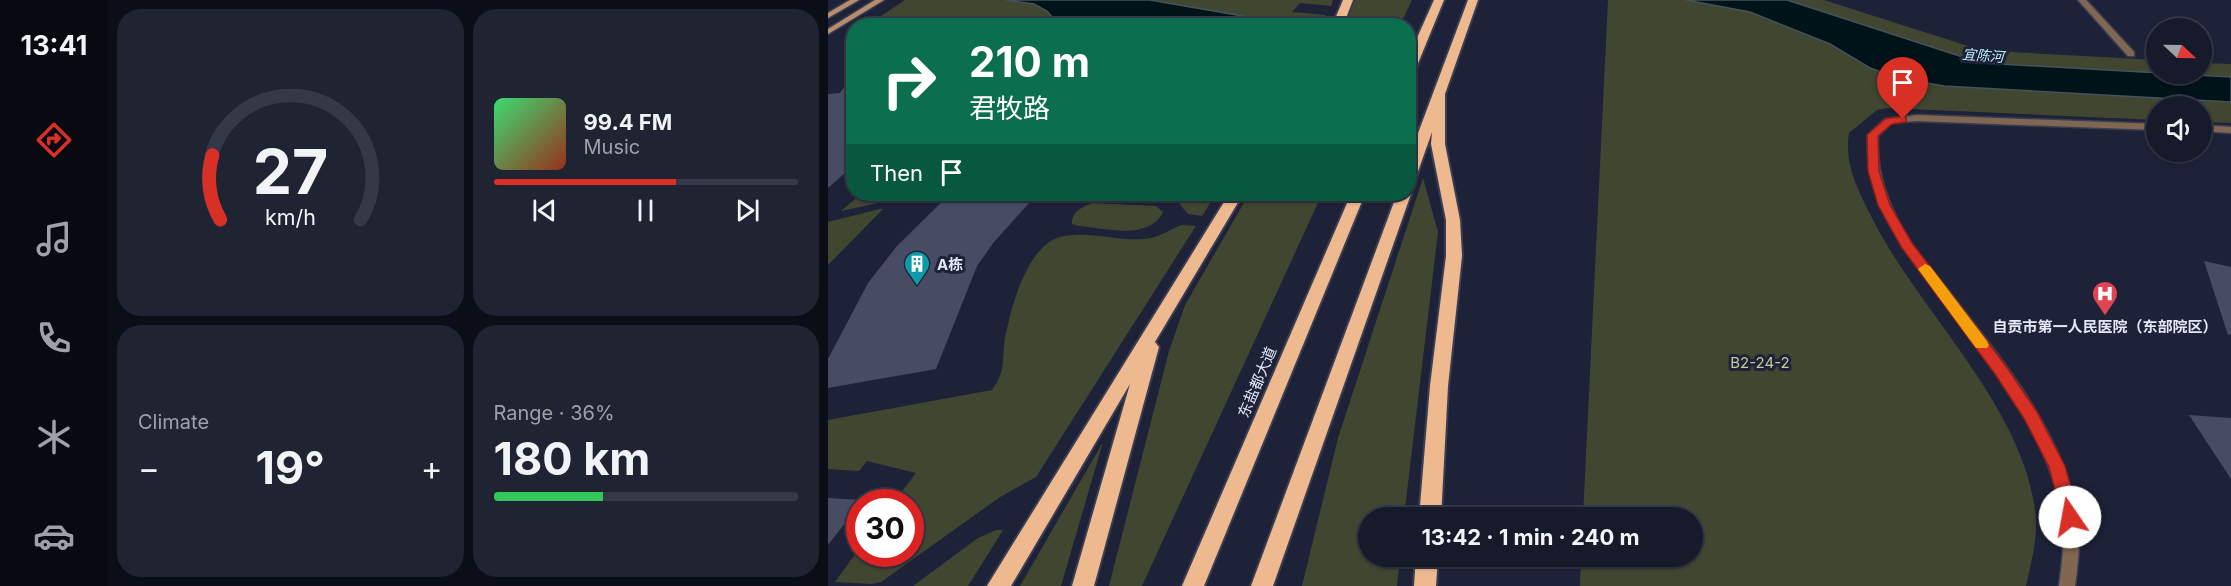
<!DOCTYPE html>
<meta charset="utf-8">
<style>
body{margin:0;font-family:Inter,"Noto Sans SC",sans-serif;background:#1f2332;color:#f1f3f6;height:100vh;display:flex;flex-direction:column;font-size:22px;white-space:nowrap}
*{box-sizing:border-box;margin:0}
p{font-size:20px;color:#9ea1a8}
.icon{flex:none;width:33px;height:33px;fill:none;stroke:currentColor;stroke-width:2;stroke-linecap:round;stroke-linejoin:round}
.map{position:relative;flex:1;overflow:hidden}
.details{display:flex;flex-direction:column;gap:9px;padding:9px;background:#0c0e17;width:720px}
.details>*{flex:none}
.banner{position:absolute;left:18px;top:18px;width:570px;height:183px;border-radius:24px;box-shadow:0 2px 4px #0004,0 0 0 2px #353847;background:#0b6e4f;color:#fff;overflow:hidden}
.needle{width:39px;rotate:112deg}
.buttons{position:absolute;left:1318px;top:18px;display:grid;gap:12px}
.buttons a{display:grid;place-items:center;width:66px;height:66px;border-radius:50%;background:#161a2a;box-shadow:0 2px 4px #0004,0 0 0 2px #353847;font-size:30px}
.speed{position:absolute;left:18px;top:489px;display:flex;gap:12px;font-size:30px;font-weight:700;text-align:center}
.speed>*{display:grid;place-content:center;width:78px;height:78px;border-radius:50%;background:#161a2a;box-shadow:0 2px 4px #0004,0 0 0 2px #353847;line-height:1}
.speed .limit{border:9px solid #d22;background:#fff;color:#111}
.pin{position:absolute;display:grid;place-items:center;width:51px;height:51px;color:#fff;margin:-62px -26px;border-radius:50% 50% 50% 0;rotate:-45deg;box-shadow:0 0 6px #0007}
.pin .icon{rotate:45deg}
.me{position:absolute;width:66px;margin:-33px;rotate:348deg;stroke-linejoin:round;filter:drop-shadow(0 0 4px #0008)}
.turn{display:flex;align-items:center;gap:21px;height:126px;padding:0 24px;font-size:27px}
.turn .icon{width:78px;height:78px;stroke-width:2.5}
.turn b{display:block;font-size:42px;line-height:51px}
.then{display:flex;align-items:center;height:57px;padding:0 24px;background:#0003;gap:12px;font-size:22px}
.big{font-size:45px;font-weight:700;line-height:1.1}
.details .tile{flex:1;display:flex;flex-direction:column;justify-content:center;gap:9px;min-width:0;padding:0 21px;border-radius:24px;background:#1f2332}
.details .dial{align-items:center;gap:0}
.dial svg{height:156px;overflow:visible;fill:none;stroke:#353847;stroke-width:7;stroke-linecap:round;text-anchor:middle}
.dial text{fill:#f1f3f6;stroke:none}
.song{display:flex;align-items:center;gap:18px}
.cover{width:72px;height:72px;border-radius:9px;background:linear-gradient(135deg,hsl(140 70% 55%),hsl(10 70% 35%))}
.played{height:6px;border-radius:3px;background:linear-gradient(90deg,#d93025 60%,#353847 60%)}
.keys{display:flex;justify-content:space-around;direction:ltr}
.heat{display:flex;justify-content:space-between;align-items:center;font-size:33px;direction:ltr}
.charge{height:9px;border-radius:4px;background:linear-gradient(90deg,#34c759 36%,#353847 0)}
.details .tiles{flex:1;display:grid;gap:9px;grid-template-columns:repeat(2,1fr)}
.trip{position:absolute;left:530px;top:507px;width:345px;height:60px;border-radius:30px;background:#161a2a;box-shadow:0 2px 4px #0004,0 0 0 2px #353847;font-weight:700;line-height:60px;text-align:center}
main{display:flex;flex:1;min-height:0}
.dock{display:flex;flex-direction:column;width:108px;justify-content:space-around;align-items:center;background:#090a11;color:#9ea1a8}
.dock .icon{width:42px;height:42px}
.dock .selected{color:#d93025}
.dock b{font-size:27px;color:#f1f3f6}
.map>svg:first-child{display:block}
.green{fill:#414631}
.water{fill:#001319;stroke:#44535b;stroke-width:1.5}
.building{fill:#474c64}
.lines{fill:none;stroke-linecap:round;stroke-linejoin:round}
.minor-casing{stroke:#3a3e53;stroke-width:3}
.secondary-casing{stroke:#3a3e53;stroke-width:3}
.trunk-casing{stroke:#3a3e53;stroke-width:4}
.minor{fill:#816752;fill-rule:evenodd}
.secondary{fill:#b78d6c;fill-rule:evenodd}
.trunk{fill:#efb98f;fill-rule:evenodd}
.route{fill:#d93025;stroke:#8d1f18;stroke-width:1.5}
.slow{fill:#f59e0b}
.labels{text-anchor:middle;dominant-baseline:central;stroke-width:6;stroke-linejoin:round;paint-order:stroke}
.far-water-label{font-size:14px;font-style:italic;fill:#b9eefc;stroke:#1e2238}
.poi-label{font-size:15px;font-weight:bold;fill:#e3e7f6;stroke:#1e2238;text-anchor:start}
.park-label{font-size:15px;fill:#c1cc97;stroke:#1e2238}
.street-label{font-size:15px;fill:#e3e7f6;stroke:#1e2238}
</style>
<main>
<nav class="dock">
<b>13:41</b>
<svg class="icon selected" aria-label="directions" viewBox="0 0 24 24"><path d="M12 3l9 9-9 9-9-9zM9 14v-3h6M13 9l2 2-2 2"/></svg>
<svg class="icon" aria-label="music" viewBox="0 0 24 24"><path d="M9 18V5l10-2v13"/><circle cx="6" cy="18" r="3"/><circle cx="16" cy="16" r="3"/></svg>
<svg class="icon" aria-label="phone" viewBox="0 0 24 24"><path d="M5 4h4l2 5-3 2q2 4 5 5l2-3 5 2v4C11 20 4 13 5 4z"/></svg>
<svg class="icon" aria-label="climate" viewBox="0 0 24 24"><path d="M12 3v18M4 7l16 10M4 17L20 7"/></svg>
<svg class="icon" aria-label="car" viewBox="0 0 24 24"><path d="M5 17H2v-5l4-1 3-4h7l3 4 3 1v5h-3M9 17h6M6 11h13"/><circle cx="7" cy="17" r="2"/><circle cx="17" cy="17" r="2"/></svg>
</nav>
<section class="details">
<div class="tiles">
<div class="tile dial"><svg viewBox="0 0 100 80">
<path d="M14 69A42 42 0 1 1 86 69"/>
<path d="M14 69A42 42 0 0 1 10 36" stroke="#d93025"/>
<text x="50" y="56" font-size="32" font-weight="700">27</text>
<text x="50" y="72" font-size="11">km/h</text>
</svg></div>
<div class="tile">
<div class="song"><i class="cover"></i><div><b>99.4 FM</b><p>Music</p></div></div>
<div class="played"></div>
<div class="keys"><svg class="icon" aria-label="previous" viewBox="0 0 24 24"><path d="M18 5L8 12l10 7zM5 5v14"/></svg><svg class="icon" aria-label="pause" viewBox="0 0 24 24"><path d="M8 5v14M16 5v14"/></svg><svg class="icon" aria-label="next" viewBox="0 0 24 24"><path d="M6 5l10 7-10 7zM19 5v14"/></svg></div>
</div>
<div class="tile"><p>Climate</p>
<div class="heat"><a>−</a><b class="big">19°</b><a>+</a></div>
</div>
<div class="tile"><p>Range · 36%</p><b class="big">180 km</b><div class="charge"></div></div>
</div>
</section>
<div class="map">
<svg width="1403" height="586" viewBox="0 0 1403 586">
<rect width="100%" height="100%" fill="#1e2238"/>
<!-- green -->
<g class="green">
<polygon points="77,0 505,0 503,6 472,3 464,12 498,15 492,25 38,26"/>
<polygon points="527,0 584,0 572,25 516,25"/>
<path d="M780,0H996L1140,46L1164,51L1329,60V74H1374V63L1403,64V123L1374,122V106H1329V120L1060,108L1049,110L1021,133C1016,163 1029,188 1042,214C1090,312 1199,408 1208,519C1209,541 1203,564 1198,586H752L753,557L864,556V518L755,517Z"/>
<polygon points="595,178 610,232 576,517 540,518 540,556 572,557 569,586 474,586 510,438"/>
<polygon points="33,194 72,194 64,200 13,211"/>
<polygon points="273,194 388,194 374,216 360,214 349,201 342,198"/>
<polygon points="421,194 494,194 314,586 281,586 341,351 357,305"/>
<path d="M265,203L328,206L335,212C321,241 278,228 251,226L244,224C243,212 255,206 265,203Z"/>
<polygon points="52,209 55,209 0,265 0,222"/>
<path d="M354,225L368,226L208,477L172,497L53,582L44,584L7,582L31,549L32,554H82V502H66L88,473L39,461L31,471L0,469V420L164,390C179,369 173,362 177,338C183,307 199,246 232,237C258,230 289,241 315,239C329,239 342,229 354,225Z"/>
<polygon points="275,442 233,586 192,586"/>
<polygon points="168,530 175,530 140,586 85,586 150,538"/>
</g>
<!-- water -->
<g class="water">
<polygon points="178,0 322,0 420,17 428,25 231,25 219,11 206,4"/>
<polygon points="858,0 959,0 1153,63 1403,77 1403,102 1116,86 1071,78 1042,68 1002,44 922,12"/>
</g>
<!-- building -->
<g class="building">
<polygon points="26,73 26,165 0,188 0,94 12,93"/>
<polygon points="122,194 209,194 166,242 149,266 108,369 0,388 0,359 40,283 69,246"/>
<polygon points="1376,261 1403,267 1403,334 1400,335"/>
<polygon points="1361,415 1403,418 1403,479"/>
<polygon points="0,498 35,500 0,545"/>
</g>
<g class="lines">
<defs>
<g id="minor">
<polygon points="1250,0 1258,0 1306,52 1306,56 1300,56"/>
<path d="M1089,115L1329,124V130L1089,121L1063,123L1050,136C1048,172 1059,201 1076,232C1088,253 1105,271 1120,290C1170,355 1238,434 1249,518C1253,541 1250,563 1247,586H1231C1234,563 1237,541 1234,518C1224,436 1152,351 1104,286C1068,238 1036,198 1040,135L1057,119Z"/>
<polygon points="1374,125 1403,127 1403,133 1374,131"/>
</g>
<g id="secondary">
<polygon points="22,0 31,0 0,18 0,13"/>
<polygon points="47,0 56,0 0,34 0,29"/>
</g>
<g id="trunk">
<polygon points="515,0 525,0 515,26 504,26"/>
<polygon points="606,0 616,0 586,73 580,76 580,58"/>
<polygon points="640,0 650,0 617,94 617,144 632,220 634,256 620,386 613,518 591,518 602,386 618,256 618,220 603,144 604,132 587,180 580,184 580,160"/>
<polygon points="580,191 583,194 445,586 423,586 569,194 580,194"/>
<polygon points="401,194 415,194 327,342 331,347 266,586 244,586 302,384 183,586 159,586"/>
<polygon points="523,194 537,194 376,586 354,586"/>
<polygon points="588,556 610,556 608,586 586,586"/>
</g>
</defs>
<!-- minor casing -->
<use href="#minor" class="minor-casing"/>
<!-- secondary casing -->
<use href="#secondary" class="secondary-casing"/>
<!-- trunk casing -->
<use href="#trunk" class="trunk-casing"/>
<!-- minor -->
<use href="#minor" class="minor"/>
<!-- secondary -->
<use href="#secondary" class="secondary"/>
<!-- trunk -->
<use href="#trunk" class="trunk"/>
</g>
<!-- route -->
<polygon class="route" points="1075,116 1078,117 1078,122 1064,124 1050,136 1051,171 1062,205 1084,243 1178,366 1209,412 1237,466 1251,517 1249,522 1242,525 1236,522 1221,467 1197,420 1167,374 1074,248 1050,205 1040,171 1039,135 1057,119"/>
<!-- slow -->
<polygon class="slow" points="1097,264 1102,266 1159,341 1161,345 1159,348 1148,348 1090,269"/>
<!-- icons -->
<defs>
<symbol id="building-pin" viewBox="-11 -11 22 30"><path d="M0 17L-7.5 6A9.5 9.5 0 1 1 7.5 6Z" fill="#0f9aa8" stroke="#1e2238"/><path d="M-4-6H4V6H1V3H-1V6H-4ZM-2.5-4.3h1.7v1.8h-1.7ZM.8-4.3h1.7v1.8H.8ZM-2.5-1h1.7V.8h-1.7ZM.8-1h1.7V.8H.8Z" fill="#fff"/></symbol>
<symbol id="hospital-pin" viewBox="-11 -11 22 30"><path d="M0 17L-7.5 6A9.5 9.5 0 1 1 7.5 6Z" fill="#e0444e" stroke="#1e2238"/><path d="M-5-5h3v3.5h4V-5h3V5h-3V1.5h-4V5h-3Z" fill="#fff"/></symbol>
</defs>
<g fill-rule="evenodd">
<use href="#building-pin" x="74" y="249" width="30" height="40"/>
<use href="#hospital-pin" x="1262" y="279" width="30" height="40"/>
</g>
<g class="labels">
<!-- far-water labels -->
<g class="far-water-label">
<text transform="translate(1155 55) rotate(4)">宜陈河</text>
</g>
<!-- poi labels -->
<g class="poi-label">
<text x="109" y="264">A栋</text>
<text x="1277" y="326" text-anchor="middle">自贡市第一人民医院（东部院区）</text>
</g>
<!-- park labels -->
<g class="park-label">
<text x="932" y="362">B2-24-2</text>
</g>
<!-- street labels -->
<g class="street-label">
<text transform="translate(429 382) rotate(-67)">东盐都大道</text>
</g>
</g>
</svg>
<div class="buttons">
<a><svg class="needle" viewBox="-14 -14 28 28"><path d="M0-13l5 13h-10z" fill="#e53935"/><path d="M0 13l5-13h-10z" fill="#9ea1a8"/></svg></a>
<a><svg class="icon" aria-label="sound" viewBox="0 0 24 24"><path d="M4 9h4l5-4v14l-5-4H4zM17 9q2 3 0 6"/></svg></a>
</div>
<div class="speed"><div class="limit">30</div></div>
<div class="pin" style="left:1075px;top:119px;background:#d93025"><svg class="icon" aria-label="arrive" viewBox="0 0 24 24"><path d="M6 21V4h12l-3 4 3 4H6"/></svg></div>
<svg class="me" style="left:1242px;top:517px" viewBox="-20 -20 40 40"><circle r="19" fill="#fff"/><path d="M0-13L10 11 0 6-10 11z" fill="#d93025"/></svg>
<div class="trip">13:42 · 1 min · 240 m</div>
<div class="banner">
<div class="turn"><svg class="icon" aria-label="right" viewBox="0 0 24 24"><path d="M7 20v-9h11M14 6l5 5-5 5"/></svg><div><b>210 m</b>君牧路</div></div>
<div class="then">Then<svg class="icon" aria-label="arrive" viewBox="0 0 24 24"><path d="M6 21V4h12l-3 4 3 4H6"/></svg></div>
</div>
</div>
</main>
